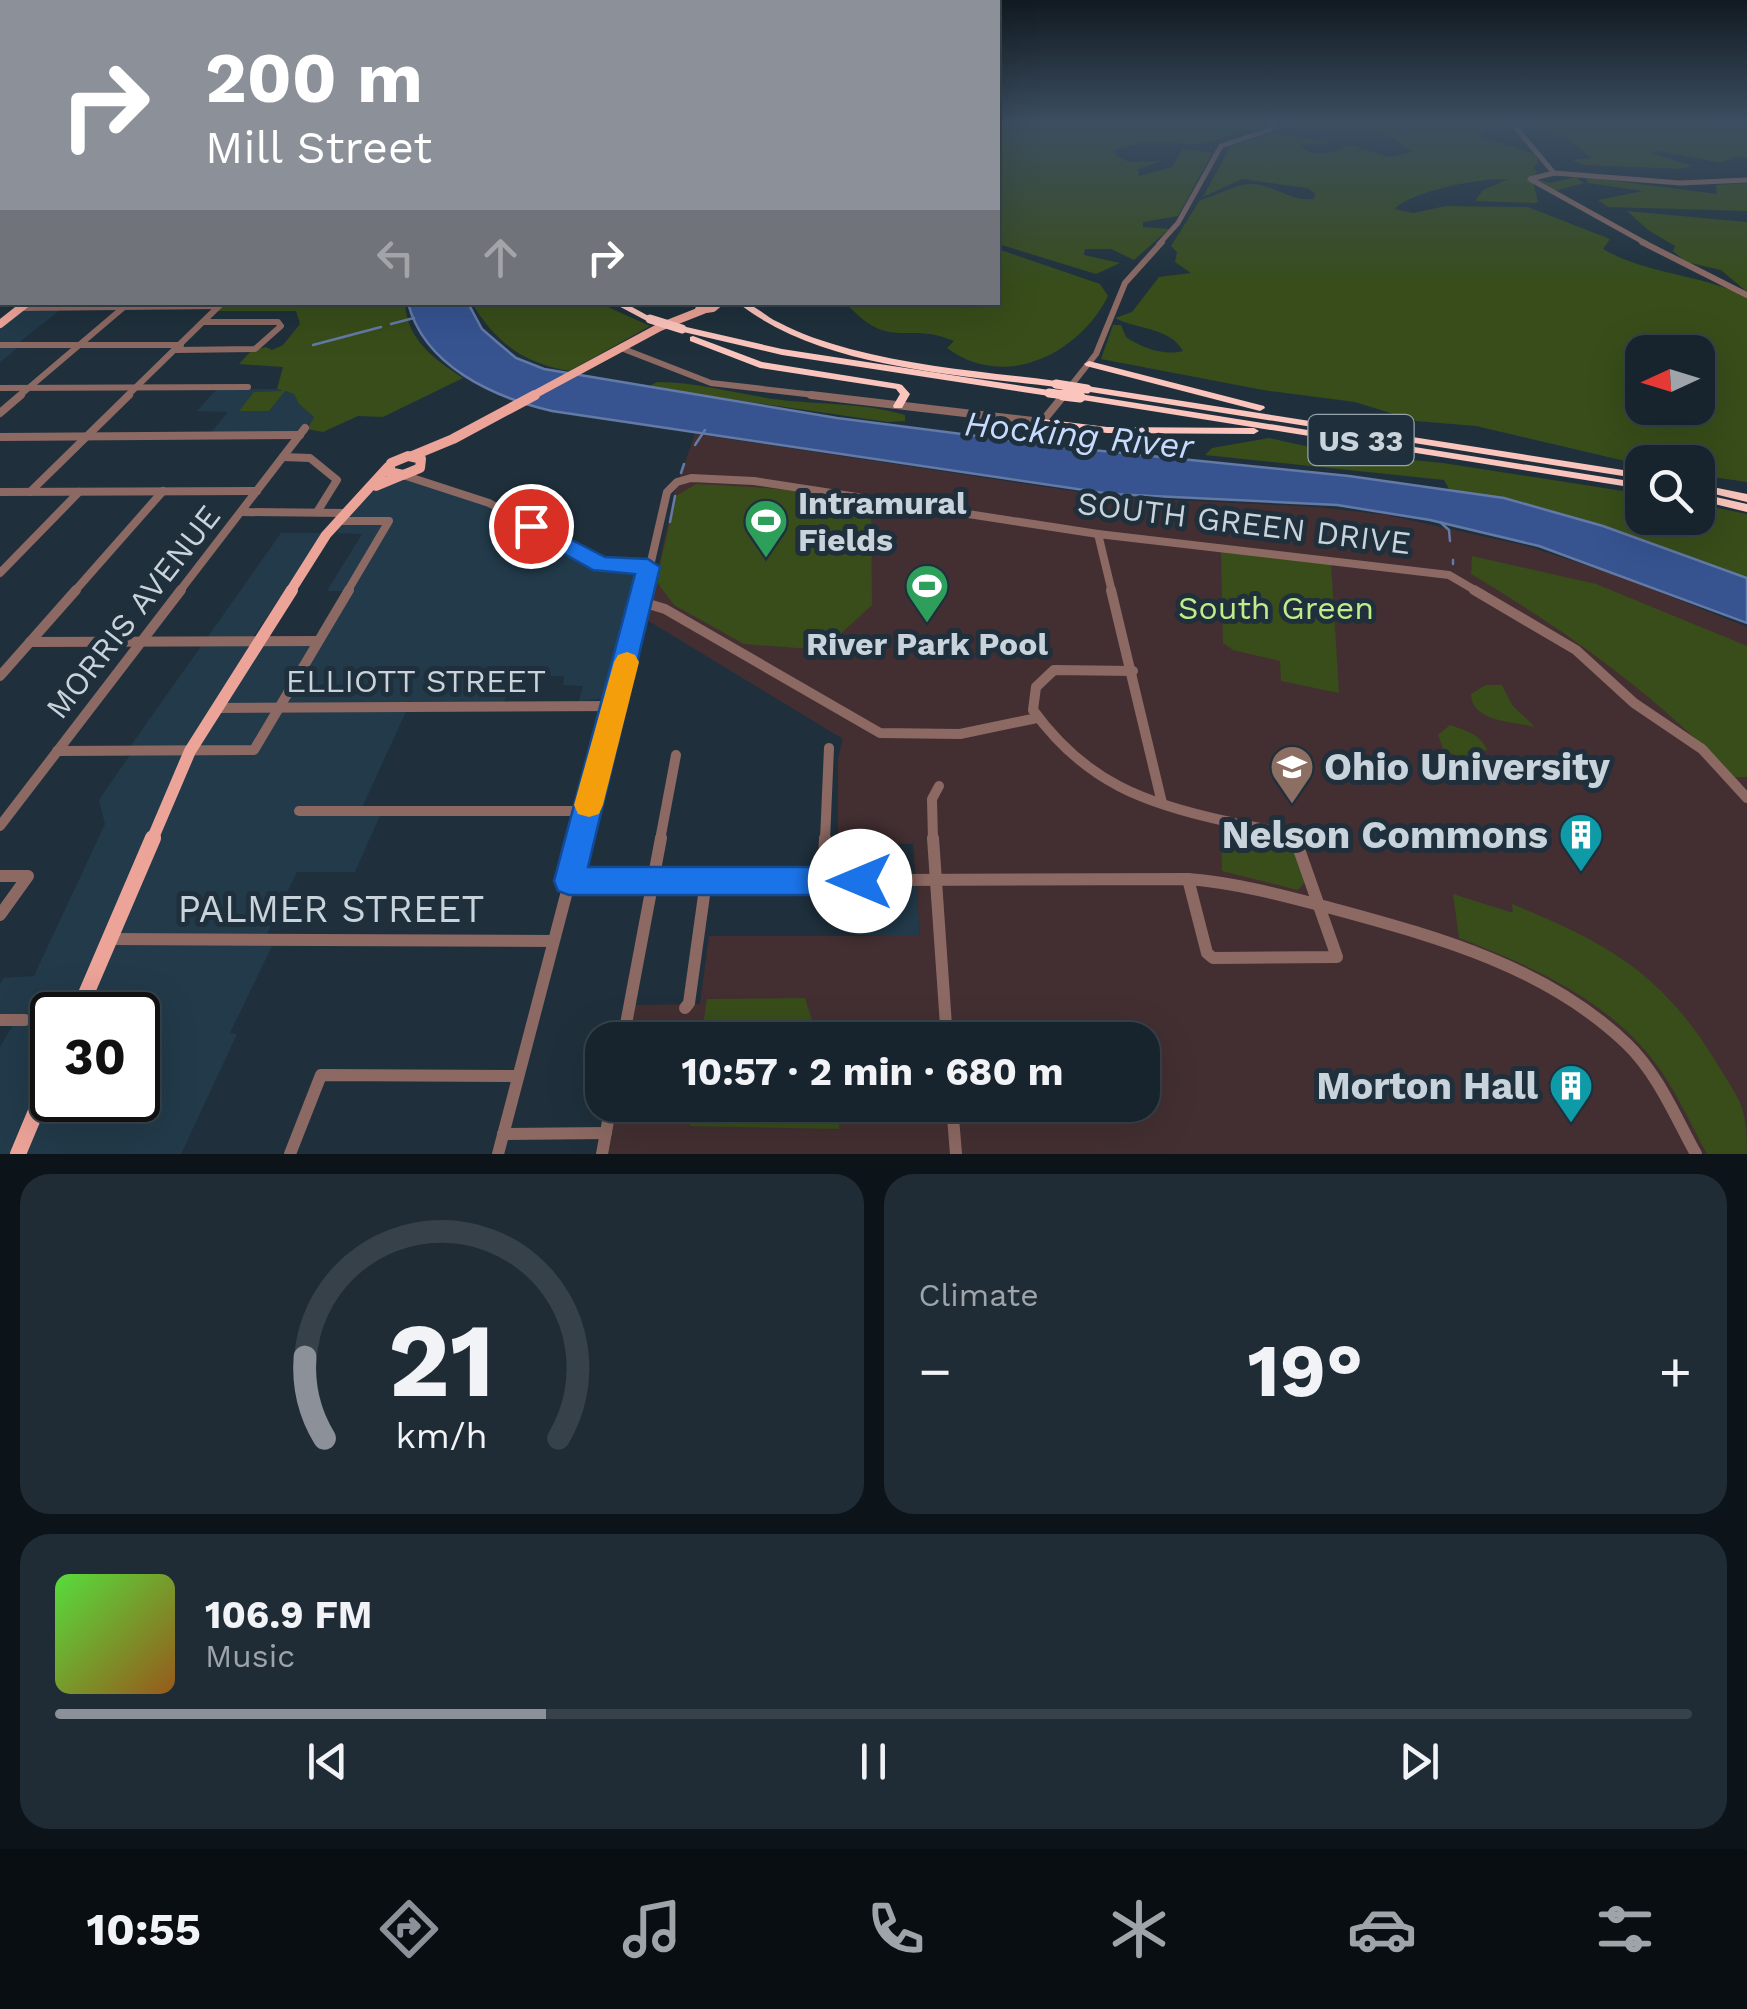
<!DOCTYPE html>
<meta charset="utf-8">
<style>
body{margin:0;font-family:"Work Sans",sans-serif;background:#202c35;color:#f1f3f6;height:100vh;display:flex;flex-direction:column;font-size:38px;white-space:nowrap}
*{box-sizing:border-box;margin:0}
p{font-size:32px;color:#9ea4aa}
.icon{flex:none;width:55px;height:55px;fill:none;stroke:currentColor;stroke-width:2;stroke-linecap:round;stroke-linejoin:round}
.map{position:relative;height:1154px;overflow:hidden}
.sheet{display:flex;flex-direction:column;gap:20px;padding:20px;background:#0d1419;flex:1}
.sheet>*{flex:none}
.top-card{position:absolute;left:0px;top:0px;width:1000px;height:305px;box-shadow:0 10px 40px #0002,0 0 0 2px #364149;background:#8c9099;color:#fff;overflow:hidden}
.needle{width:65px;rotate:266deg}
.buttons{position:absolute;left:1625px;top:335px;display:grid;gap:20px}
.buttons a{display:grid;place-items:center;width:90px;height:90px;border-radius:20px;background:#17242d;box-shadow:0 10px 40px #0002,0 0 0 2px #364149;font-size:50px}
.speed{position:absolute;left:30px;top:992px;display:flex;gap:20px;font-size:50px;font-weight:700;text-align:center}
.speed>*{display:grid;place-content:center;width:130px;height:130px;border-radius:50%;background:#17242d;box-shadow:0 10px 40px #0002,0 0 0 2px #364149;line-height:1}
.speed .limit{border:5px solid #111;border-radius:15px;background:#fff;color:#111}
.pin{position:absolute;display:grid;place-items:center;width:85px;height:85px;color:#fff;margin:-42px;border:5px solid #fff;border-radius:50%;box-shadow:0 2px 10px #0007}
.me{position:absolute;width:110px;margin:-55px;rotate:270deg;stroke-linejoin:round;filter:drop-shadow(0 0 8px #0008)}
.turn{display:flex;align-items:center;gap:35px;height:210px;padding:0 40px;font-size:45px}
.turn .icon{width:130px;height:130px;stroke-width:2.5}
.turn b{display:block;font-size:70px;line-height:85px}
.lanes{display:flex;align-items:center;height:95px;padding:0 40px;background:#0003;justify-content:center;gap:50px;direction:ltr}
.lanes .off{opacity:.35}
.big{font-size:75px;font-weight:700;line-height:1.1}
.sheet .card{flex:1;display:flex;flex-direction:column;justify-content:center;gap:15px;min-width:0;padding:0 35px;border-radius:30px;background:#202c35}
.sheet .dial{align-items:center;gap:0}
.dial svg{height:260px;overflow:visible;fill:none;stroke:#364149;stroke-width:7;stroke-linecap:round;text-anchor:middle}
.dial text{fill:#f1f3f6;stroke:none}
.song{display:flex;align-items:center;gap:30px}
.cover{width:120px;height:120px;border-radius:15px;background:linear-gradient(135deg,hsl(110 70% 55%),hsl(30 70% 35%))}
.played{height:10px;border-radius:5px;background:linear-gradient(90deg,#8c9099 30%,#364149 30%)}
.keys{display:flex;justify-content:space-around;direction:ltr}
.heat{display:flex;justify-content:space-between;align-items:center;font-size:55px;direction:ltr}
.sheet .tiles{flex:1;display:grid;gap:20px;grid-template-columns:1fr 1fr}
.card:last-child{grid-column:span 2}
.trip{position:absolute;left:585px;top:1022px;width:575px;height:100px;border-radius:30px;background:#17242d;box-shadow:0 10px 40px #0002,0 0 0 2px #364149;font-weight:700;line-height:100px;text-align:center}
.dock{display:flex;height:160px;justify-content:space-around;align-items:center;background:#090e12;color:#9ea4aa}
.dock .icon{width:70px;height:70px}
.dock .current{color:#8c9099}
.dock b{font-size:45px;color:#f1f3f6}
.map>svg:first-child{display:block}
.built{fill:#223a4a;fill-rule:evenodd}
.education{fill:#432f32}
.green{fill:#384d1a;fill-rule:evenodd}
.water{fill:#375491;stroke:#637aa7;stroke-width:2.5}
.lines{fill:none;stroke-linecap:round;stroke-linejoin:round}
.stream{stroke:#637aa7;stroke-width:2.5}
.minor-far4{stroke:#8d6963;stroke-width:5}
.minor-far3{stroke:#8d6963;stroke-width:6}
.minor-far2{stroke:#8d6963;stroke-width:8}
.minor-far1{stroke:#8d6963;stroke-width:10}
.minor{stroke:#8d6963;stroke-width:12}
.major-far3{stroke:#eca398;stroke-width:8}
.major-far2{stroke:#eca398;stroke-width:10}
.major-far1{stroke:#eca398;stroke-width:12}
.major{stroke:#eca398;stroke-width:16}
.highway{fill:#fbc5bd;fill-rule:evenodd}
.highway-bridge-far1{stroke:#fbc5bd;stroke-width:9}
.highway-bridge{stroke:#fbc5bd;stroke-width:11}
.route{fill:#1a73e8;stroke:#114b97;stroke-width:2.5}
.slow{fill:#f59e0b}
.labels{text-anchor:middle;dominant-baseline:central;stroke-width:10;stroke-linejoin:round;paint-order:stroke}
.shield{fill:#1f303c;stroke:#96a2ab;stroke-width:2.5}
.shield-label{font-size:30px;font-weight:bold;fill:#c9d3db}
.poi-label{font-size:32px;font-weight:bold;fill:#c9d3db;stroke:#1f303c;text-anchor:start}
.street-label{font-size:32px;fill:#c9d3db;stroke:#1f303c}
.park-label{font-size:32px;fill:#c0ec89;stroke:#1f303c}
.water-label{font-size:35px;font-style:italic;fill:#c8dbff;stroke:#1f303c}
.near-poi-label{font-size:38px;font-weight:bold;fill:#c9d3db;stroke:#1f303c;text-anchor:end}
.near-street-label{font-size:38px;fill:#c9d3db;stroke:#1f303c}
</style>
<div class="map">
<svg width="1747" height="1154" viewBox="0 0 1747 1154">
<rect width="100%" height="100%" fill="#1f303c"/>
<!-- built -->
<g class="built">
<polygon points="0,249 2,302 144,303 139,308 63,308 18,343 23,344 0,362 0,322 17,307 0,306"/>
<polygon points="217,389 277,389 294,394 299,404 314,417 303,434 209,435 228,412 197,411"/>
<path d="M400,476L477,498L589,559L649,567L618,697L579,701L583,686L563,685L564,676H551L550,672H515L503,705H409L361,810L382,811L355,872H297L265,938H276L230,1033L237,1034L181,1154H0V1047L16,1020H0V984L4,978L34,976L105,824L99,800L132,752L127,751L281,533H324L247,646L312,645L348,591H327L362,534L338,533V527L376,486ZM52,1015H138V1100H52Z"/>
<polygon points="855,881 916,882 920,937 855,935"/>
</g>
<!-- education -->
<polygon class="education" points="695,434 1112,497 1317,507 1386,515 1527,546 1619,576 1747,627 1747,1154 607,1154 616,1105 1142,1105 1142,1040 628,1040 635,1005 700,1004 709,936 920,936 913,844 838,842 838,759 843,739 647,620 675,491"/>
<!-- green -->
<g class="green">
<polygon points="998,122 1272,122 1203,144 1140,143 1114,150 1116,156 1129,162 1162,161 1138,169 1139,176 1172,167 1183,148 1212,153 1178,216 1143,222 1143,227 1169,229 1134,260 1111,249 1085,249 1084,255 1120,263 1096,274 998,244"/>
<path d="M1284,122H1509L1508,126L1485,131L1480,137L1536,154L1538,162L1534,168L1537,172L1532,179L1556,173L1559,175L1537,179L1550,183L1575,177L1584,183L1554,191L1533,181L1538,202L1535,203L1475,201L1483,190L1509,179C1479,178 1415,190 1394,209L1413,213L1446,206L1528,207L1610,239L1603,249C1648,275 1702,274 1747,297V482L1698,475V462L1642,465L1476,426L1416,421L1355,402L1263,390L1101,359L1113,325H1121L1126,337C1142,348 1164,356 1183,351C1171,328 1136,329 1115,318L1132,312L1159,277L1191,273L1175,262L1177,252L1171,246L1200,200C1217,196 1236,183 1253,184C1275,186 1292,202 1314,199L1315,193L1307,188L1242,179L1203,197L1230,147L1276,132L1331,143L1299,145C1312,159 1334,153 1349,145L1389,157L1412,152C1374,116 1327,135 1284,122ZM1642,352H1698V408H1642Z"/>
<path d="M1516,122C1549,122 1730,118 1747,131V158L1733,157L1721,163L1659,151L1652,153L1692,166L1681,169L1584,165L1572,160L1591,158L1569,140Z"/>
<polygon points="1586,177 1717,194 1716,185 1747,183 1747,211 1608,207 1598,200 1643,191 1588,183"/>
<polygon points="1627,211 1747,222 1747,292 1721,270 1686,262 1673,251 1675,246 1648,230"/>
<path d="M998,249L1100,284L1108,296C1079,354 1005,391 947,348L954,341C906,320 890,353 846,303L998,302Z"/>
<path d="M227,302L405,303C407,340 434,359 463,378L383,417L358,416L323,432L307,429L314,417L299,404L294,394L285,391L269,411H239L254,392L283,391L277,389L283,367L239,364L251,351L266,347L272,350L283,345L300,324L296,311H217L218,305Z"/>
<path d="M472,303H599L650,326L570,371C524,364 495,342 472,303Z"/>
<path d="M657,382C696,382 734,393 773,399C817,405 862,402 905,415V421L888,422L648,387Z"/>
<path d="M1269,438L1333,452L1443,463L1642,494V518H1698V504L1747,514V578C1649,542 1553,506 1449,489L1444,480L1205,455L1212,448Z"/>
<path d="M696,484C748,487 826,488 871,512L872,605L823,650L744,644L674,605L656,581L676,496Z"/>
<polygon points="1221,551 1331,564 1339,693 1281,681 1280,661 1233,650 1223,643"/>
<path d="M1472,556L1596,584L1747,646V777H1734C1657,696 1567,631 1471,574Z"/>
<path d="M1486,685H1502L1512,705L1535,727C1514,721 1472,723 1471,694Z"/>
<path d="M1450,725C1468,732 1477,732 1487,749L1482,753L1485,757C1471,764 1455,757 1443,748L1438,735Z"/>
<polygon points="1221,824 1292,843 1305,882 1298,890 1222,871"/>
<path d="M1453,894L1513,913L1512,904C1606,942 1662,973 1716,1062C1741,1103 1747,1105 1747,1154H1707C1690,1123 1675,1088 1653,1060C1605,998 1531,966 1459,938Z"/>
<polygon points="805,998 818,1040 701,1040 707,999"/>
<polygon points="693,1105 838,1105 839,1129 690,1126"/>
</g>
<!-- water -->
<path class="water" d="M408,303H468L482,329L497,342L516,358L544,369L837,418L1063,447L1349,476L1504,498L1603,526L1747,578V623L1539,546L1430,520L1337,505L1111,494L552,411C493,397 424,366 408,303Z"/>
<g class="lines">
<!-- stream -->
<g class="stream">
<polyline points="391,324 414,318"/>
<polyline points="313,345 381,327"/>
<polyline points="695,445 705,430"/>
<polyline points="681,473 684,464"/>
<polyline points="879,518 880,508"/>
<polyline points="670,522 675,496"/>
<polyline points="1440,522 1449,530 1450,541"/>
<polyline points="1453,560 1453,564"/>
</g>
<!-- minor-far4 -->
<g class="minor-far4">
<polyline points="1511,122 1554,173"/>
<polyline points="1159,244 1178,223 1221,146 1269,130 1277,122"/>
<polyline points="1647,244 1530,179 1554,173 1680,183 1747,180"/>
</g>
<!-- minor-far3 -->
<g class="minor-far3">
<polyline points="1642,242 1747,295"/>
<polyline points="20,308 219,306"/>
<polyline points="0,345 181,345"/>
<polyline points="621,348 711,383 832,397"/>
<polyline points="176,350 255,349 281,326 278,322 203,322"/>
<polyline points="0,388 248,387"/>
<polyline points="18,397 124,307"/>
<polyline points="126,397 219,306"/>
<polyline points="1062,397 1096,354 1125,283 1162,242"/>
</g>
<!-- minor-far2 -->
<g class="minor-far2">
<polyline points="811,395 1042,422 1064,395"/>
<polyline points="0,413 21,395"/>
<polyline points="0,437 300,435"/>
<polyline points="283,457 310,458 337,480 317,512"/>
<polyline points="403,475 489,503 601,564 649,567"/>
<polyline points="0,492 257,491"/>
<polyline points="30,492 129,395"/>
<polyline points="242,512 344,513"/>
<polyline points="343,521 389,521 347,592"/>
<polyline points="1098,534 1112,592"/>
<polyline points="0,573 79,492"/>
<polyline points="74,592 163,491"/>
<polyline points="179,592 305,428"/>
<polyline points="644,592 667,492 677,482 691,478 754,481 1098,534 1449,575 1478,592"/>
</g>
<!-- minor-far1 -->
<g class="minor-far1">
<polyline points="1111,590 1162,803"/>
<polyline points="1474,590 1576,650 1634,703 1702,749 1747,798"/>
<polyline points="642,602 665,609 880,733 960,734 1037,718"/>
<polyline points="30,642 318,641"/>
<path d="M1133,671L1054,670L1036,687L1033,710C1085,782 1145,804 1230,822C1250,827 1281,829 1296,840"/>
<polyline points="0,676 76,590"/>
<polyline points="217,708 615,706"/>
<polyline points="57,751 254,750 349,590"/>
<polyline points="299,811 587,811"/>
<polyline points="0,826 181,590"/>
<polyline points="580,840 644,590"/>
<polyline points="660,840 676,755"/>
<polyline points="825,840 829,748"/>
<polyline points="933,840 932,799 939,786"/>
</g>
<!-- minor -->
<g class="minor">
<polyline points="933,838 947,1040"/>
<polyline points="0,876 28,876 0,915"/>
<polyline points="1188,879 1207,953 1213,958 1337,957 1295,838"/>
<path d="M569,881L1188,879C1239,883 1288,897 1338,910C1441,938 1548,968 1627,1044C1658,1074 1675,1116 1696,1154"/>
<polyline points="823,881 825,838"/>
<polyline points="111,939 553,941"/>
<polyline points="685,1008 689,1003 706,881"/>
<polyline points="0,1020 25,1020"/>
<polyline points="623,1040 661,838"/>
<polyline points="952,1105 956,1154"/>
<polyline points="503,1134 606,1133"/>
<polyline points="290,1154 321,1075 518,1076"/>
<polyline points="498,1154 581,838"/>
<polyline points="602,1154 611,1105"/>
</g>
<!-- major-far3 -->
<g class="major-far3">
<polyline points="699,310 713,308 720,302"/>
<polyline points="0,324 28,302"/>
<polyline points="530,397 660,327 703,310"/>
</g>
<!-- major-far2 -->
<g class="major-far2">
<polygon points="408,456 421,459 420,468 403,475 389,472 391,463"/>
<polyline points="412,456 453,439 535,395"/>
<polyline points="376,486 400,476"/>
<polyline points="290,592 326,535 388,467"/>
</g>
<!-- major-far1 -->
<polyline class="major-far1" points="152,840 190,751 292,590"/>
<!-- major -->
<g class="major">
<polyline points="77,1015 153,838"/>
<polyline points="18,1154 52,1073"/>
</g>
<!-- highway -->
<g class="highway">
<rect x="0" y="228" width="2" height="4"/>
<rect x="0" y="239" width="2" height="5"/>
<polygon points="611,302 623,302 654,319 647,321"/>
<polygon points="683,302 692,302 693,304 689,307"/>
<path d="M737,302C753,302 763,315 778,322C800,334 825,342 850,349C917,367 987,372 1056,381L1061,384L1056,387C955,374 819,368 737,302Z"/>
<polygon points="682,326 782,349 1049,390 1054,393 1049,396 782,355 679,331 677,329"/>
<polygon points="693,336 762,362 899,384 902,385 910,394 902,408 894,408 893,406 900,394 896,389 760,368 690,341 690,337"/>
<polygon points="1089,361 1264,406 1265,408 1260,411 1086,366 1084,364"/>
<polygon points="1087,386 1642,473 1642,479 1084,391 1082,389"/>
<polygon points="1080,394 1642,483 1642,489 1076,399 1076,395"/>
<polygon points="1042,419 1107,427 1254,428 1259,431 1254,434 1107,433 1038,424 1037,422"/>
<polygon points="1698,484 1747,494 1747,502 1698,490"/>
<polygon points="1698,493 1747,504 1747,512 1698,500"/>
</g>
<!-- highway-bridge-far1 -->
<g class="highway-bridge-far1">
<polyline points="650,319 682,329"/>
<polyline points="1056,384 1087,389"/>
<polyline points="1049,393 1080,397"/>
</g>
<!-- highway-bridge -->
<polyline class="highway-bridge" points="1063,395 1080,397"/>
</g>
<!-- sky -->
<linearGradient id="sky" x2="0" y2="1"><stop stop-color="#111a21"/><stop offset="0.43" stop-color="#3c4e61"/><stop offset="1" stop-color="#3c4e61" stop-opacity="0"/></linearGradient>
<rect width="1747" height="284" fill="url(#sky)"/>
<!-- route -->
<polygon class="route" points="531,519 605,557 648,559 660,567 588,867 860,867 871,871 875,881 871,891 860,895 569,895 558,891 554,881 635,574 593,570 524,531 521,526 524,521"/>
<!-- slow -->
<polygon class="slow" points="627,652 635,655 639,662 603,805 599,814 589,817 578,814 574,805 614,662 618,655"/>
<!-- icons -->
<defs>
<symbol id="stadium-pin" viewBox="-11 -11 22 30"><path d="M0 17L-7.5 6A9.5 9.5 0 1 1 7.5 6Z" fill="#2e9e5b" stroke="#1f303c"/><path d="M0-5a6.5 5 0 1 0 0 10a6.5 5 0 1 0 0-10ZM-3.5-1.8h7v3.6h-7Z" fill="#fff"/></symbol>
<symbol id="university-pin" viewBox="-11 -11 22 30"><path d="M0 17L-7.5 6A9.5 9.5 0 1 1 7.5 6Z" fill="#8d6e63" stroke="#1f303c"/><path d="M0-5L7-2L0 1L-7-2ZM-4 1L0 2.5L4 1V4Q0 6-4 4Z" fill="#fff"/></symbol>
<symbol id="building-pin" viewBox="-11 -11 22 30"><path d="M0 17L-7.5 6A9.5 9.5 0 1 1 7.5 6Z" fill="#0f9aa8" stroke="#1f303c"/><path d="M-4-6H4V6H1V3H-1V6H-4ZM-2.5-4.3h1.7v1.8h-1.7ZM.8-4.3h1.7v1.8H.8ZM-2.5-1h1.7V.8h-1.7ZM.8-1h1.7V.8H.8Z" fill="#fff"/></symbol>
</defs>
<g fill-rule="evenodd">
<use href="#stadium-pin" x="741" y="496" width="50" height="68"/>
<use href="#stadium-pin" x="902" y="561" width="50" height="68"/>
<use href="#university-pin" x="1267" y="742" width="50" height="68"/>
<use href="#building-pin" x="1556" y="810" width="50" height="68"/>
<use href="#building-pin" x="1546" y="1061" width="50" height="68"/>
</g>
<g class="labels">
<!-- shield labels -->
<rect class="shield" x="1308.5" y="415" width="105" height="50" rx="8"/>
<g class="shield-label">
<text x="1361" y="440">US 33</text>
</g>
<!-- poi labels -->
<g class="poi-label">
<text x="798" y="503">Intramural<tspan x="798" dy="37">Fields</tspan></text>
<text x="927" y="644" text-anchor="middle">River Park Pool</text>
</g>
<!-- street labels -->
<g class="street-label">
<text transform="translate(1244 523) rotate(7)">SOUTH GREEN DRIVE</text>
<text transform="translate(133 612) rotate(-52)">MORRIS AVENUE</text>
<text x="416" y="681">ELLIOTT STREET</text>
</g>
<!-- park labels -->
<g class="park-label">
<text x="1276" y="608">South Green</text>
</g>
<!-- water labels -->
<g class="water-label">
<text transform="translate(1079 435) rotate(6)">Hocking River</text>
</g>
<!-- near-poi labels -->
<g class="near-poi-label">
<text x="1324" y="767" text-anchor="start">Ohio University</text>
<text x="1548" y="835">Nelson Commons</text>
<text x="1538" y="1086">Morton Hall</text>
</g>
<!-- near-street labels -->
<g class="near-street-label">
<text x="331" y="909">PALMER STREET</text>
</g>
</g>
</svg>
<div class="buttons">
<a><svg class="needle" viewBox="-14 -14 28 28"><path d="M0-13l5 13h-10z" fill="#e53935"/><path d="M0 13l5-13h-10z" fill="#9ea4aa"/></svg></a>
<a><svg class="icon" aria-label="search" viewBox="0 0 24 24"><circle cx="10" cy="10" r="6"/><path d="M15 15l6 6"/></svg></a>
</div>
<div class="speed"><div class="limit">30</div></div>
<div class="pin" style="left:531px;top:526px;background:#d93025"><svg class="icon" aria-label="arrive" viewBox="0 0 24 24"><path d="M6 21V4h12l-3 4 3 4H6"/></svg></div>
<svg class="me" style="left:860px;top:881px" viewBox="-20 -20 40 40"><circle r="19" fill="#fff"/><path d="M0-13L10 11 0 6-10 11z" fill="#1a73e8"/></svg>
<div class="trip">10:57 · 2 min · 680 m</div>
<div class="top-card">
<div class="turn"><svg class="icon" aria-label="right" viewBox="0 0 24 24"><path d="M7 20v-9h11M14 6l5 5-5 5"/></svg><div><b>200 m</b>Mill Street</div></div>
<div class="lanes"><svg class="icon off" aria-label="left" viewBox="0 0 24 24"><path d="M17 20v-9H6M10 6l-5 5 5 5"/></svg><svg class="icon off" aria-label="ahead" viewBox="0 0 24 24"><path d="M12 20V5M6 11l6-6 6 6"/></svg><svg class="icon" aria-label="right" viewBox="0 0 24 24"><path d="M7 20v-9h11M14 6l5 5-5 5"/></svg></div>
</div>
</div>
<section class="sheet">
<div class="tiles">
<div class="card dial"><svg viewBox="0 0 100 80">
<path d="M14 69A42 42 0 1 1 86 69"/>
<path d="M14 69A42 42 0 0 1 8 44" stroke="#8c9099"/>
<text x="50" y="56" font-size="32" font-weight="700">21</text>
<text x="50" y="72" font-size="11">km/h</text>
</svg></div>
<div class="card"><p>Climate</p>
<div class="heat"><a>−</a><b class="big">19°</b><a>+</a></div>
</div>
<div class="card">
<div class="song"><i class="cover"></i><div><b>106.9 FM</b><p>Music</p></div></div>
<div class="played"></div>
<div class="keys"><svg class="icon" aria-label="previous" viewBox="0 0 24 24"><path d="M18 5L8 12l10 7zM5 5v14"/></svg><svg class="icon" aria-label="pause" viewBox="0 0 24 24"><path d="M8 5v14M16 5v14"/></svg><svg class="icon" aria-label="next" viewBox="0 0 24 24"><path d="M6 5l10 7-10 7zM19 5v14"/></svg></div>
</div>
</div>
</section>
<nav class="dock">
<b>10:55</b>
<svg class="icon current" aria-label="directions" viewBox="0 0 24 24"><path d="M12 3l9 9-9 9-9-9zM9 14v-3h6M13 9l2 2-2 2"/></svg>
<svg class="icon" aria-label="music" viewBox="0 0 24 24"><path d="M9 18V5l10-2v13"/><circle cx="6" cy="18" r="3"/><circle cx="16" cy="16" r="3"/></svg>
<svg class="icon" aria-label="phone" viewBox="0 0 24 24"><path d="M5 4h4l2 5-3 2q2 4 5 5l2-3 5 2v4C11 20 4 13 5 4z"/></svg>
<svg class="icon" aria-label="climate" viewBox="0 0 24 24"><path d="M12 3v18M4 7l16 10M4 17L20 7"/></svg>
<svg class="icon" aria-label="car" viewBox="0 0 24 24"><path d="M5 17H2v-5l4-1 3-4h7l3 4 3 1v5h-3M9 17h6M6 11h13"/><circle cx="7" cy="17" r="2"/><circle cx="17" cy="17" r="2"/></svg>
<svg class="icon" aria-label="filters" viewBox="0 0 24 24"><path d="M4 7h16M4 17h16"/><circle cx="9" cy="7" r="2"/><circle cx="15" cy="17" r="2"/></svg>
</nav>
